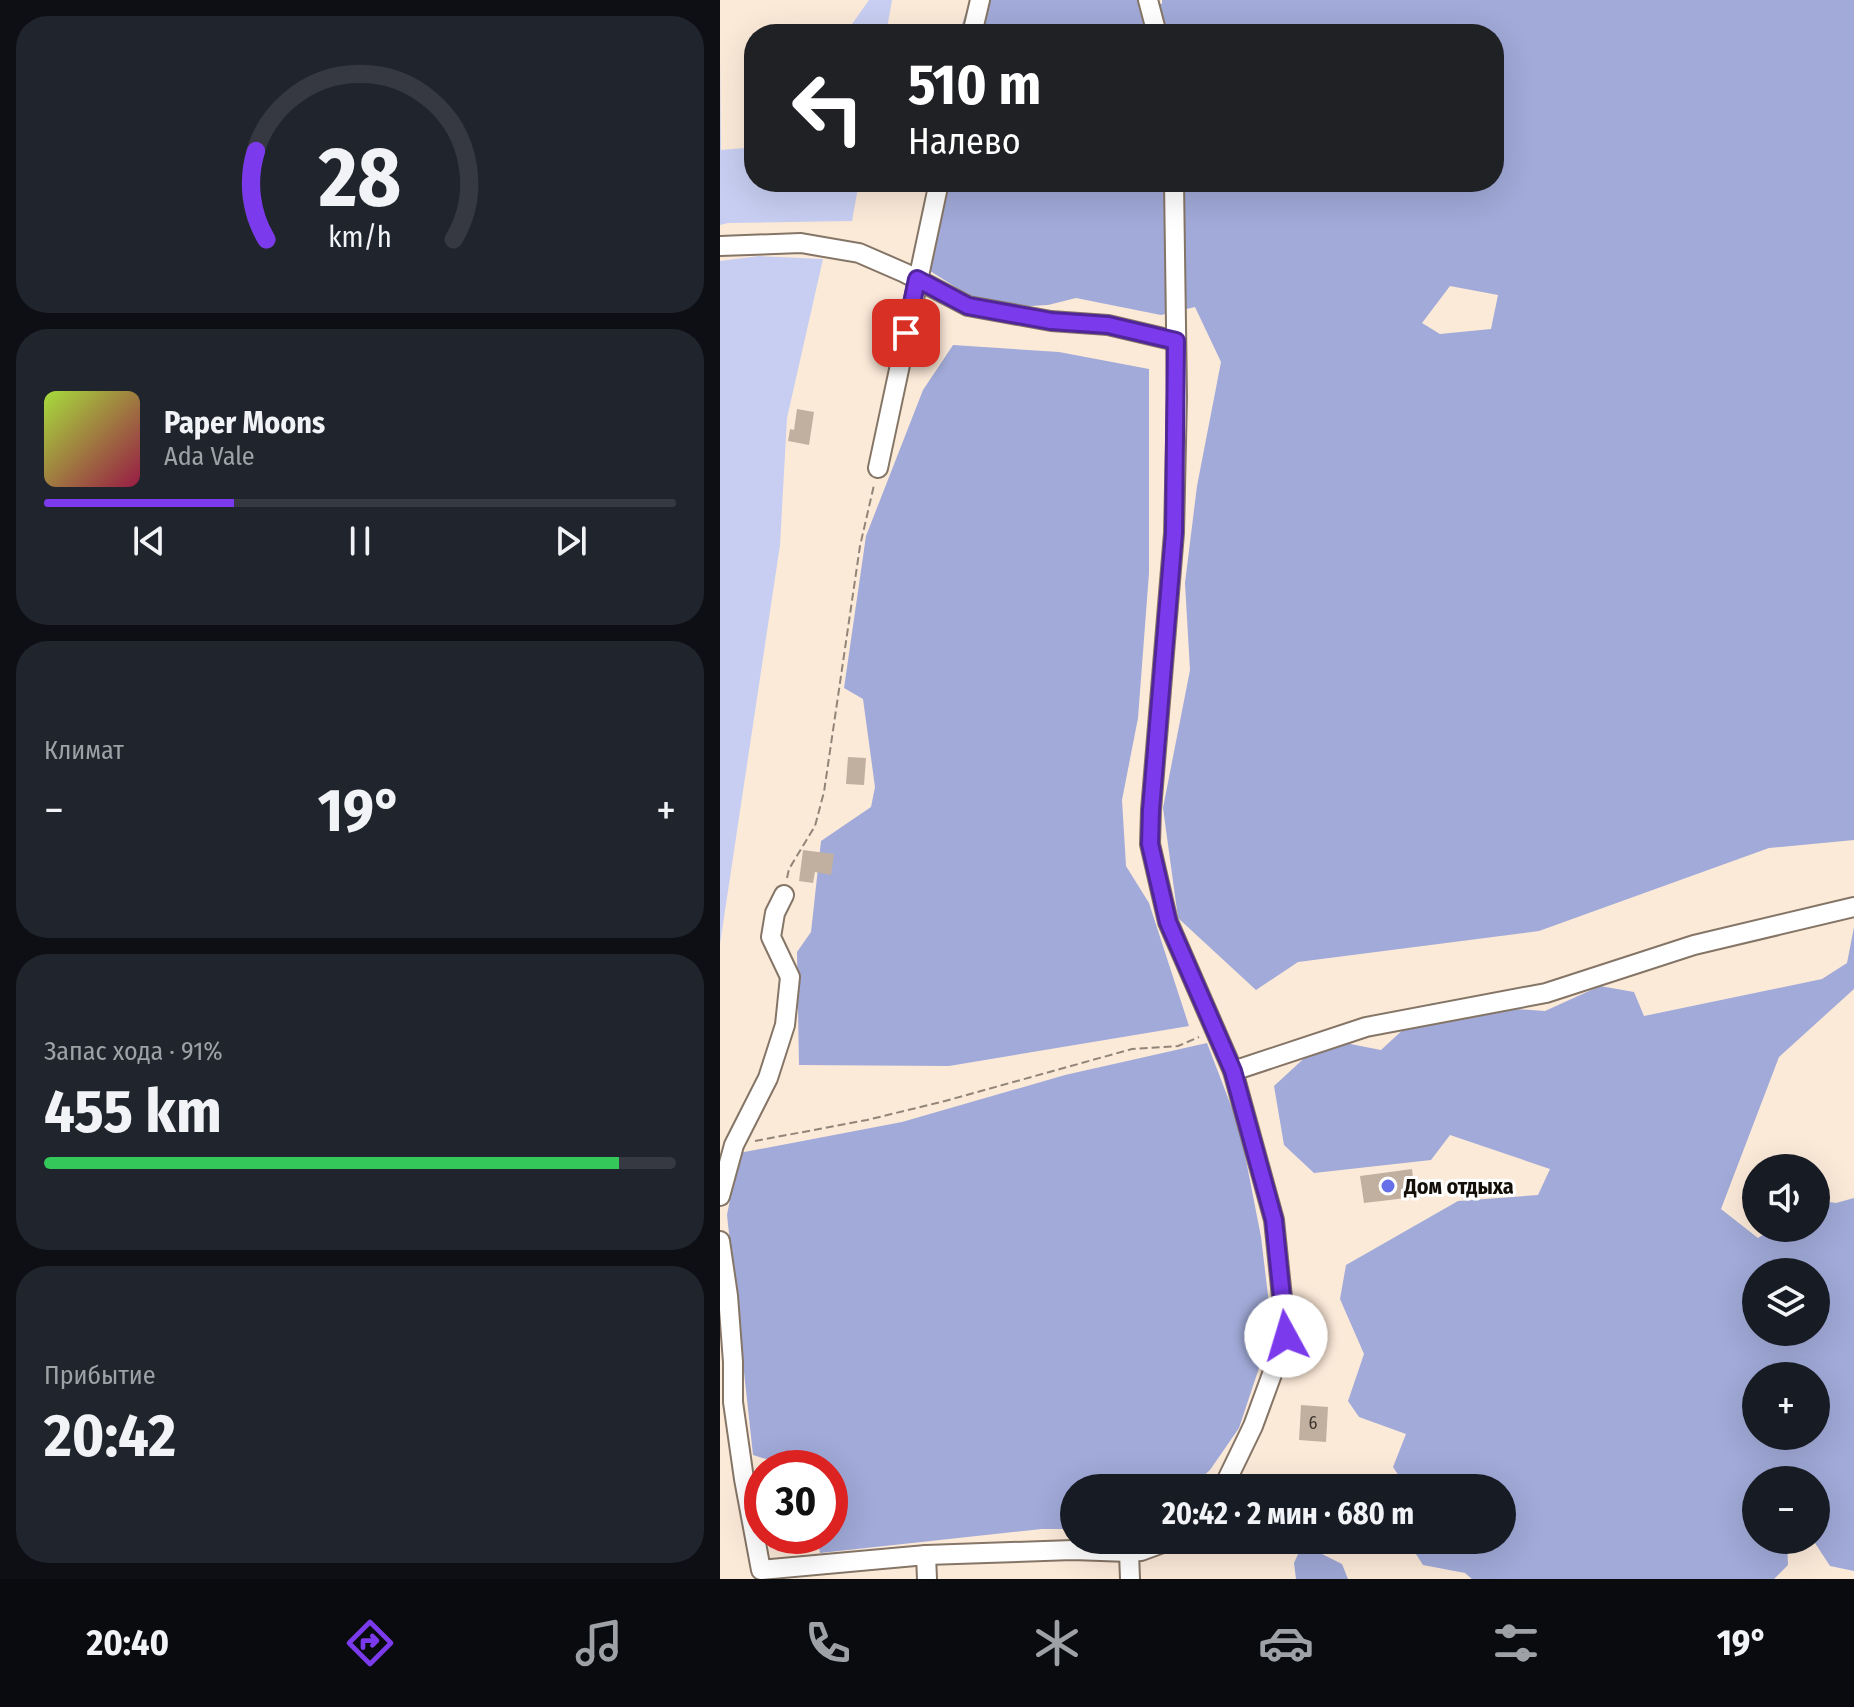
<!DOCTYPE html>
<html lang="ru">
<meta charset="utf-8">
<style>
body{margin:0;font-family:"Fira Sans Condensed",sans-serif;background:#20242c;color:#f1f3f6;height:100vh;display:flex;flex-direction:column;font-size:30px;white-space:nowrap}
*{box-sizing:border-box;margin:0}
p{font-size:26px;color:#9ea1a6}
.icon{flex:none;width:44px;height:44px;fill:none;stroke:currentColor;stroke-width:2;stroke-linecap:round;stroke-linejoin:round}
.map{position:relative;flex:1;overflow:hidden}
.drawer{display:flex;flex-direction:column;gap:16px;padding:16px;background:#0d0f14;width:720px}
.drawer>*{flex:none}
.guide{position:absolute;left:24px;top:24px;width:760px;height:168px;border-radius:32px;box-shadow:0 8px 32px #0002;background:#202124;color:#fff;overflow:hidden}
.buttons{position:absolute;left:1022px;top:1154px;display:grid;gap:16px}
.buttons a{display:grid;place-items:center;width:88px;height:88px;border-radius:50%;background:#171b24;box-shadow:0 8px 32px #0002;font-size:40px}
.speed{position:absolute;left:24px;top:1450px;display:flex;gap:16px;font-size:40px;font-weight:700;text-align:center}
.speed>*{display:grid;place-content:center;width:104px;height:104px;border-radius:50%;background:#171b24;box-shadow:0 8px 32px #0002;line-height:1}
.speed .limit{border:12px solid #d22;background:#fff;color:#111}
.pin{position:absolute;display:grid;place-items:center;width:68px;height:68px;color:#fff;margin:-34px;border-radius:16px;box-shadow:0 4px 12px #0006}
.me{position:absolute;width:88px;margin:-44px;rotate:354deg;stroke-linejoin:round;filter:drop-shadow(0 0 6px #0008)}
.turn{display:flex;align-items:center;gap:28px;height:168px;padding:0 32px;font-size:36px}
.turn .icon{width:104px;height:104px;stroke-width:2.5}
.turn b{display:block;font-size:56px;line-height:68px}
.big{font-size:60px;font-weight:700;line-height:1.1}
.drawer .tile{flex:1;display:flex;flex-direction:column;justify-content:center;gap:12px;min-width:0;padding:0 28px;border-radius:32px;background:#20242c}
.drawer .dial{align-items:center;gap:0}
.dial svg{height:208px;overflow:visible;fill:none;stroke:#363941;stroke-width:7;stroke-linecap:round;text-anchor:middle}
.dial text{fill:#f1f3f6;stroke:none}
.song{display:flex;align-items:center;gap:24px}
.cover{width:96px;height:96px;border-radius:12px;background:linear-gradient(135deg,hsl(80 70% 55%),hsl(340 70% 35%))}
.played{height:8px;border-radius:4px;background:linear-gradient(90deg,#7c3aed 30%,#363941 30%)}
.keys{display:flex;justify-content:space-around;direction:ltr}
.heat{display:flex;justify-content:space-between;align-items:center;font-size:44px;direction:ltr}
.charge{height:12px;border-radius:6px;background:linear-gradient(90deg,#34c759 91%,#363941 0)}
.trip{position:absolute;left:340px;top:1474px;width:456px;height:80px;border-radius:40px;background:#171b24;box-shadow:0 8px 32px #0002;font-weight:700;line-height:80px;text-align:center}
.dock{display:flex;height:128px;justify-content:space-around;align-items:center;background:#090b0e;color:#9ea1a6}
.dock .icon{width:56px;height:56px}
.dock .active{color:#7c3aed}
.dock b{font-size:36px;color:#f1f3f6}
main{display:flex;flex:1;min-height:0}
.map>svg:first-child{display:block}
.green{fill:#c7cef1}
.forest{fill:#a1aad8;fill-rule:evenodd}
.water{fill:#9fa8d6}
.building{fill:#c1b0a0}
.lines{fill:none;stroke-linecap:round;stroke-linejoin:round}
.minor-casing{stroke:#857566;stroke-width:22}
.path{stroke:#918579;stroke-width:2;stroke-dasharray:8 4;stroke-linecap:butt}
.minor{stroke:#fff;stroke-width:18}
.route-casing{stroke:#51269a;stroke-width:20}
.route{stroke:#7c3aed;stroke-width:14}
.poi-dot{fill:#6570e9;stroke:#fff;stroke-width:3}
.labels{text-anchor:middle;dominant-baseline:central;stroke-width:6;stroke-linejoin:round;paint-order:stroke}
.number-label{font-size:18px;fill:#3f372f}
.poi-label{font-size:22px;font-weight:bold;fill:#140f09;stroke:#fff;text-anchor:start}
</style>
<main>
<section class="drawer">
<div class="tile dial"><svg viewBox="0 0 100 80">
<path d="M14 69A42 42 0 1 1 86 69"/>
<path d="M14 69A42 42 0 0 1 10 35" stroke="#7c3aed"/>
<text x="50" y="56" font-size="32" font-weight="700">28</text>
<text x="50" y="72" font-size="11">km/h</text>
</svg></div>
<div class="tile">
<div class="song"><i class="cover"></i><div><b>Paper Moons</b><p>Ada Vale</p></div></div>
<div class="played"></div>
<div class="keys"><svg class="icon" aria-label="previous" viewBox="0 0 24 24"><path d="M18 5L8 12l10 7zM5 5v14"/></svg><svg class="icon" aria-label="pause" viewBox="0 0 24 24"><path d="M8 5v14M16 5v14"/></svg><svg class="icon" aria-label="next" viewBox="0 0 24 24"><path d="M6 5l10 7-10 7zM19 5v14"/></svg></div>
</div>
<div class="tile"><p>Климат</p>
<div class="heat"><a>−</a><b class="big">19°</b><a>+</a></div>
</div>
<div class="tile"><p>Запас хода · 91%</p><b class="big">455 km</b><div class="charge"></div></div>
<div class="tile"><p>Прибытие</p><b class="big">20:42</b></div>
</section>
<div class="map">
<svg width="1134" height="1579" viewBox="0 0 1134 1579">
<rect width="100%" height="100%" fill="#fcead9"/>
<!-- green -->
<g class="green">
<polygon points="149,0 172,0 166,34 125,34"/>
<polygon points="0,58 1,150 25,148 34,142 34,182 139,182 132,221 8,223 0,225"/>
<polygon points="39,256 103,259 67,418 60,545 0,944 0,261"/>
</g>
<!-- forest -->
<g class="forest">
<path d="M250,0H427L442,4V0H1134V840L1049,848L819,931L578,962L536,990L458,918L443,808L470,670L465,583L477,486L501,362L475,307L441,315L356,298L328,305L290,307L256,300L199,264L209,182H774V34H239ZM730,286L778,295L771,329L720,334L702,323Z"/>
<polygon points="233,345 339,352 429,369 429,573 418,718 402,800 406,866 429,903 469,1026 229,1066 79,1065 77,952 91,932 101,841 151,807 155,787 143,699 124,688 146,536 203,390"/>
<path d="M1134,927V989L1059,1057L1001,1209L1038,1238L1053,1228H1096V1200L1116,1203L1134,1198V1571L1110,1566L1093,1540H1096V1480H1036V1540H1067L1068,1565L1054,1579H752L745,1573L703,1565L687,1540H782V1488H687L673,1467L686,1434L639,1417L628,1401L644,1354L620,1299L626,1265L738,1201L818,1195L830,1169L730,1135L711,1160L594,1173L564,1145L554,1086L605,1039L661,1050L712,1003L825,1011L880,986L914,992L924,1016L1102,979L1127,963ZM1036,1272H1096V1332H1036ZM1036,1376H1096V1436H1036Z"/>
<polygon points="487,1043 520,1129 541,1237 552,1329 519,1428 490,1470 470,1488 354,1488 354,1529 322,1529 100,1553 97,1536 110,1536 110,1468 75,1468 33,1455 7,1215 19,1153 182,1122 345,1075"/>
</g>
<!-- water -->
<polygon class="water" points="596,1551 622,1564 628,1579 576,1579 574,1563 579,1552"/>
<!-- building -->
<g class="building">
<polygon points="77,409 94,412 89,445 68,441 70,429 74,430"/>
<polygon points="128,757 146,758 144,785 126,784"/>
<polygon points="83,850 114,854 111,875 95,872 93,883 79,881"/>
<polygon points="692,1169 695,1197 644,1203 640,1176"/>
<polygon points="581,1405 608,1407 606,1442 579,1440"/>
</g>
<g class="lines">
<defs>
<g id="minor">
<polyline points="428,0 437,34"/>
<polyline points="252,34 260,0"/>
<polyline points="454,182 457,397 454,533 431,810 430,844 448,922 513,1071 554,1220 566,1336 533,1426 503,1488"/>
<polyline points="0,246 81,243 139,253 185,273 248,306 331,321 388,325 456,341"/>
<polyline points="158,468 219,182"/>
<polyline points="513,1071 646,1027 826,993 974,945 1134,907"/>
<polyline points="0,1196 14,1145 48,1078 65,1025 70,977 51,937 55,913 64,895"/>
<polyline points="0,1241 8,1296 13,1362 13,1402 24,1479 41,1570 206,1555 353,1550 409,1552 421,1551 451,1540"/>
<polyline points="409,1552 410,1579"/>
<polyline points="206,1555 207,1579"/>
</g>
</defs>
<!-- minor casing -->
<use href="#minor" class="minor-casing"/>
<!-- path -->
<g class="path">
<polyline points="67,878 69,869 95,826 104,792 140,546 154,485"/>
<polyline points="35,1141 147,1120 225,1101 412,1049 458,1046 479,1037"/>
</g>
<!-- minor -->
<use href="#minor" class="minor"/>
</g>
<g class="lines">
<defs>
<polyline id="route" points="186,333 197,279 248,306 331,321 388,325 456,341 454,533 431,810 430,844 448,922 513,1071 554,1220 566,1336"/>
</defs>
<!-- route casing -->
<use href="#route" class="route-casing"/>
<!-- route -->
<use href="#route" class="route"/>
</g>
<!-- markers -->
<circle class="poi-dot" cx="668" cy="1186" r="8"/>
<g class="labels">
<!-- number labels -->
<g class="number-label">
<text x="593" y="1423">6</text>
</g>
<!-- poi labels -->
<g class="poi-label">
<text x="684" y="1186">Дом отдыха</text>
</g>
</g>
</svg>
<div class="buttons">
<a><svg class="icon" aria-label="sound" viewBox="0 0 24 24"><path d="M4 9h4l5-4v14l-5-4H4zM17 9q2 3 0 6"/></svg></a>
<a><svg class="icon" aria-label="layers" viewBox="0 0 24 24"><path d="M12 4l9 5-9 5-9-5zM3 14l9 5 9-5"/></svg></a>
<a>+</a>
<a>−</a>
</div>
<div class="speed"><div class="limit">30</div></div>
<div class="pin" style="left:186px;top:333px;background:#d93025"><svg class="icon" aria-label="arrive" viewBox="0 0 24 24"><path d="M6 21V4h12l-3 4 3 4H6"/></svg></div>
<svg class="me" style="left:566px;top:1336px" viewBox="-20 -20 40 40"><circle r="19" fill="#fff"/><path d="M0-13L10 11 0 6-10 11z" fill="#7c3aed"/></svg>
<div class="trip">20:42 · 2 мин · 680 m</div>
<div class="guide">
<div class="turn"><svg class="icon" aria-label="left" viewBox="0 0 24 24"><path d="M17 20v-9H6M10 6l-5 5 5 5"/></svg><div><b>510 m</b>Налево</div></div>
</div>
</div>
</main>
<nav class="dock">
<b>20:40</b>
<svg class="icon active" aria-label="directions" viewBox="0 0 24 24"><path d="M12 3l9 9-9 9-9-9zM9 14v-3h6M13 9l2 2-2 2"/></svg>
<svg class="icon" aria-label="music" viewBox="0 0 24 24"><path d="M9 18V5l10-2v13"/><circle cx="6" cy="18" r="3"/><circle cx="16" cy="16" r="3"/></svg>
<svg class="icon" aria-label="phone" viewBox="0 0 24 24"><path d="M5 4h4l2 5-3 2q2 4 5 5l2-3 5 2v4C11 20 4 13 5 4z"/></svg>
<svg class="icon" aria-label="climate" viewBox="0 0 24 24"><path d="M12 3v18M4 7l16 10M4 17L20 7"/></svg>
<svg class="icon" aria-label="car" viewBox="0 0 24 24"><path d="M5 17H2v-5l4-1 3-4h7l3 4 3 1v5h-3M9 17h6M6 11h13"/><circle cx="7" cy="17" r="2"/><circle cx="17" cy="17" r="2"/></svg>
<svg class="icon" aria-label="filters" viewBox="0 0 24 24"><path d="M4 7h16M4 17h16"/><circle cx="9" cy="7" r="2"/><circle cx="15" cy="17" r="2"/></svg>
<b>19°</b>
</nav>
